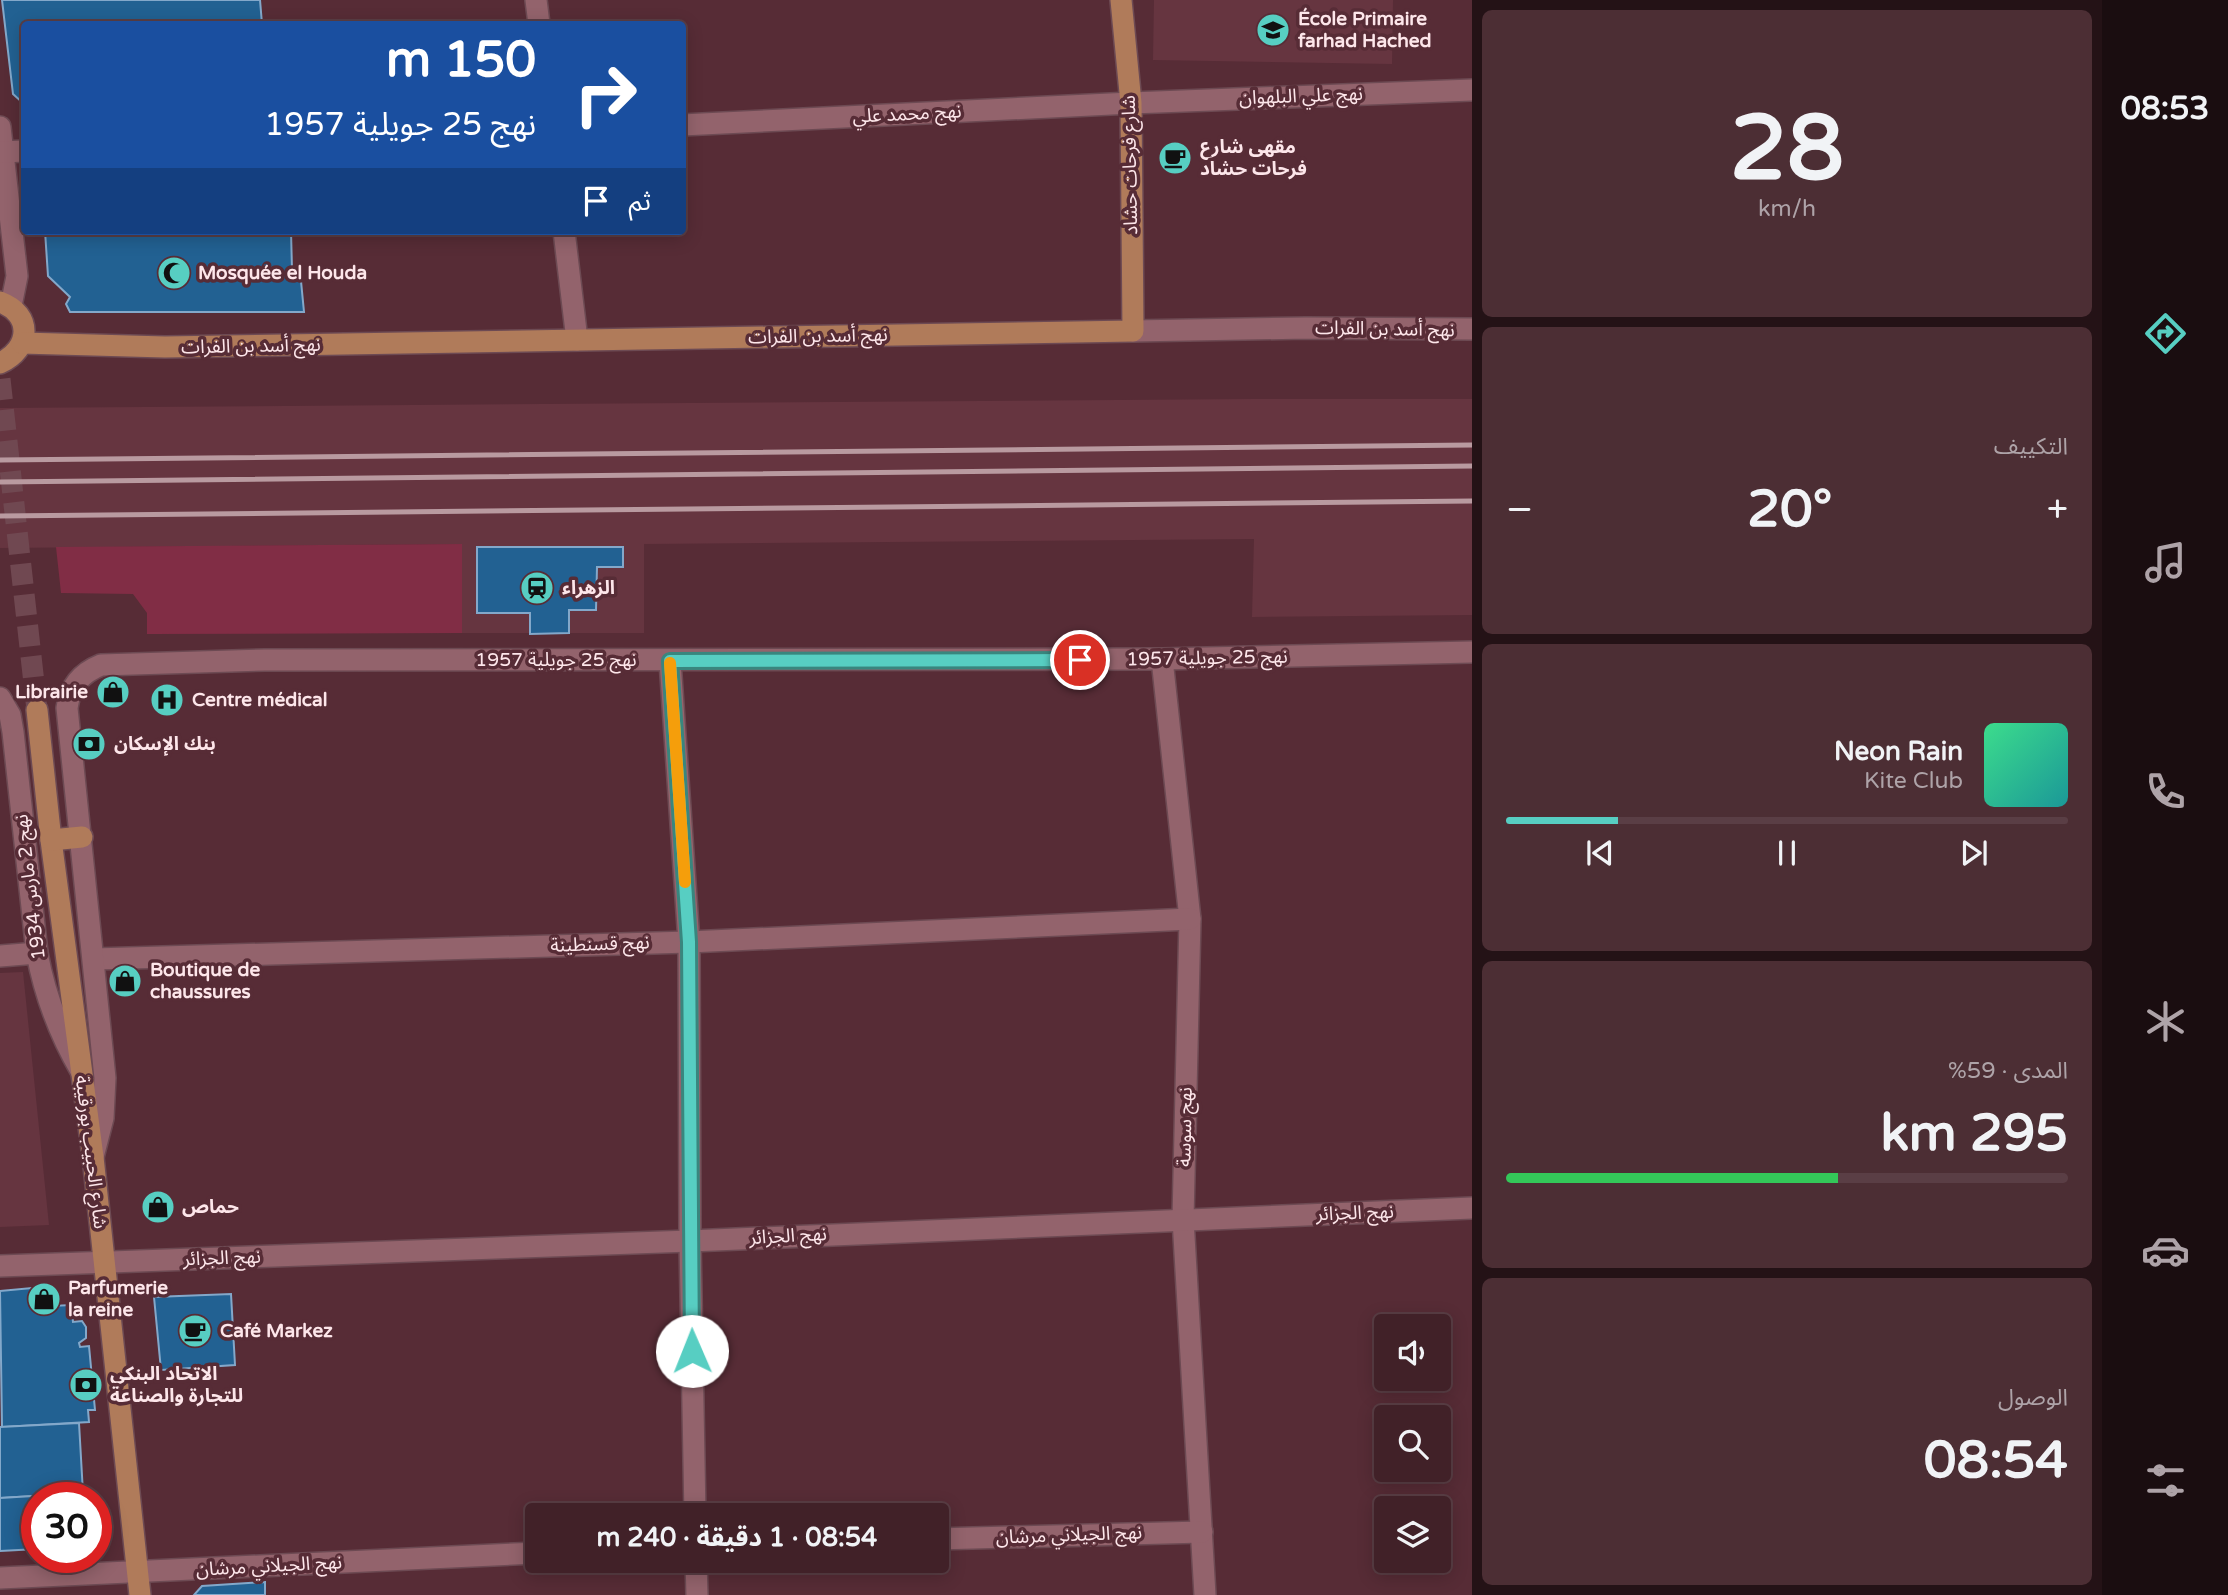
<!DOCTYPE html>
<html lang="ar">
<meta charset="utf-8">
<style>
body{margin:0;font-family:"Varela Round","Noto Sans Arabic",sans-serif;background:#4c2e34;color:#f1f3f6;direction:rtl;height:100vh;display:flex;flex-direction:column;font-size:26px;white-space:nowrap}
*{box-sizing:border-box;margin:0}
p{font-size:23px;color:#aea3a8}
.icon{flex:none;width:38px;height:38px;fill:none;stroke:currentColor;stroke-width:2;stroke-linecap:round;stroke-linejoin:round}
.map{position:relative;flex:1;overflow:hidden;direction:ltr}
.side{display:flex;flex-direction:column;gap:10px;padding:10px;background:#241216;width:630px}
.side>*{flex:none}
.top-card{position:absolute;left:21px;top:21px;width:665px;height:214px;border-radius:7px;box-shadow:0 4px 18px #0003,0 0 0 2px #5a3e45;direction:rtl;background:#1a4fa0;color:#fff;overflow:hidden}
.fabs{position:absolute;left:1374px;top:1314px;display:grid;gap:14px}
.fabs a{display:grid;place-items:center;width:77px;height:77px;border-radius:7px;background:#412128;box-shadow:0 4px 18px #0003,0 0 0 2px #5a3e45;font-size:35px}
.speed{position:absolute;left:21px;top:1482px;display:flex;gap:14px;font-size:35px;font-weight:700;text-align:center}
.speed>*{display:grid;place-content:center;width:91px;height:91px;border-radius:50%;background:#412128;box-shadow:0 4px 18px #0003,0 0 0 2px #5a3e45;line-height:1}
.speed .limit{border:10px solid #d22;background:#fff;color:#111}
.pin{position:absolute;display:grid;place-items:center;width:60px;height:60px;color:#fff;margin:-30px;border:4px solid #fff;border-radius:50%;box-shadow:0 2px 7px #0007}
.me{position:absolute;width:77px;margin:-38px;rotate:359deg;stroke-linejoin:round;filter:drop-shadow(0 0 5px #0008)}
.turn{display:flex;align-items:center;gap:24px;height:147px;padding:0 35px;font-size:32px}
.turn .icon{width:91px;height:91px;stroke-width:2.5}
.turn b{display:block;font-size:49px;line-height:60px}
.then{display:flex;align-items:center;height:66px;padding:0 35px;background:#0003;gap:14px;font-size:26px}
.big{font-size:52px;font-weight:700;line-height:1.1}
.side .widget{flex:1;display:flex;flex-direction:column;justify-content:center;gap:10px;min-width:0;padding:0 24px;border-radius:10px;background:#4c2e34}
.side .dial{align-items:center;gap:0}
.dial b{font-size:91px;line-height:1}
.song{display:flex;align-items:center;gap:21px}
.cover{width:84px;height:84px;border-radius:10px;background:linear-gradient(135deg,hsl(150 70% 55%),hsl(180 70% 35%))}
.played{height:7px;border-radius:4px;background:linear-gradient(90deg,#57cec2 20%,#5a3e45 20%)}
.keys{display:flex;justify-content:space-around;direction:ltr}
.heat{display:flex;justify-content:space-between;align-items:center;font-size:38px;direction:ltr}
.charge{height:10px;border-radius:5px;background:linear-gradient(90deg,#34c759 59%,#5a3e45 0)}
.trip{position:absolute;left:525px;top:1503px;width:424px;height:70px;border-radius:7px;background:#412128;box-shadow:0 4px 18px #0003,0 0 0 2px #5a3e45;font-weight:700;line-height:70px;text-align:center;direction:rtl}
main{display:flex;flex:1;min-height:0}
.menu{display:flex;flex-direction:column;width:126px;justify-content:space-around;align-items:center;background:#1a0d10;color:#aea3a8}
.menu .icon{width:49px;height:49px}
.menu .current{color:#57cec2}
.menu b{font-size:32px;color:#f1f3f6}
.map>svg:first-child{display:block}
.built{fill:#663540}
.green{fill:#812d45}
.building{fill:#226192;stroke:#83a8ca;stroke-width:2}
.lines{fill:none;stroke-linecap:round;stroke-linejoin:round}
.major-tunnel{stroke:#704851;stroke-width:21;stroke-dasharray:21 10;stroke-linecap:butt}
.minor-casing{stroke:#6d4a53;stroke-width:24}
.major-casing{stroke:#6d4a53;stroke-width:24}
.minor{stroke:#93636c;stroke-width:21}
.major{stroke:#b07b5a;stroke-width:21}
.rail{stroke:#b99aa0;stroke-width:5}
.route-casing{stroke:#39867e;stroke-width:18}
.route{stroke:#57cec2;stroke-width:12}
.slow{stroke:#f59e0b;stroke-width:12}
.labels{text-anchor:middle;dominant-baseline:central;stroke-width:7;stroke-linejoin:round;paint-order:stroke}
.poi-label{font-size:19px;font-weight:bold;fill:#fde6ea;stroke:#572c36;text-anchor:start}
.street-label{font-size:19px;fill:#fde6ea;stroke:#572c36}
</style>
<main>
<nav class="menu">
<b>08:53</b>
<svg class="icon current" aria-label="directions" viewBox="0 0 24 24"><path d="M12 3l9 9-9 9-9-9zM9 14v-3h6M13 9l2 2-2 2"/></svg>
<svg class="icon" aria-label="music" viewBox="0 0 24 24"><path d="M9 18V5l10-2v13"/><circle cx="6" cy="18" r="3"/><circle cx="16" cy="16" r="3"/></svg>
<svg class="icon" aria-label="phone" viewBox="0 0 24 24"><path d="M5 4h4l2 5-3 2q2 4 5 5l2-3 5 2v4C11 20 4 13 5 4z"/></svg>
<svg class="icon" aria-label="climate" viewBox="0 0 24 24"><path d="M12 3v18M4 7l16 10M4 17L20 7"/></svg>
<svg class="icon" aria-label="car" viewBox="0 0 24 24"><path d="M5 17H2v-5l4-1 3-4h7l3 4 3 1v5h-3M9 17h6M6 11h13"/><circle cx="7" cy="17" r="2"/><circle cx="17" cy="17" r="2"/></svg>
<svg class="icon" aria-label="filters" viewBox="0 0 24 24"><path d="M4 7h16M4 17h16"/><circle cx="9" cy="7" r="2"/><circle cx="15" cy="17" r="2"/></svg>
</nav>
<section class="side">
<div class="widget dial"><b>28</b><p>km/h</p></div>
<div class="widget"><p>التكييف</p>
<div class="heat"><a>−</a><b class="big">20°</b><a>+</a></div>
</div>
<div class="widget">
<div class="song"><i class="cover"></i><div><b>Neon Rain</b><p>Kite Club</p></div></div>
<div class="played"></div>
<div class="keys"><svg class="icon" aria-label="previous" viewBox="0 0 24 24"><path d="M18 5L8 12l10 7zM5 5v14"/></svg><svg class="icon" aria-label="pause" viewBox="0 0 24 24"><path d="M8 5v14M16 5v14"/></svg><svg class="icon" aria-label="next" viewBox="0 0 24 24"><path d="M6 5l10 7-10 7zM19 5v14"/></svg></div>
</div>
<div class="widget"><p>المدى · 59%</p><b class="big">295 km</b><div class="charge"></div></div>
<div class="widget"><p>الوصول</p><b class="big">08:54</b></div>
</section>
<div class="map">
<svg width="1472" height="1595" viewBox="0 0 1472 1595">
<rect width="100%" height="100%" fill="#572c36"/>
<!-- built -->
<g class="built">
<polygon points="1154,0 1393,0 1392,64 1153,60"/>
<polygon points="1255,399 1472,399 1472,615 1252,617 1254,539 644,544 644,633 462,633 462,544 0,548 0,408"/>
<polygon points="23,972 49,1225 0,1227 0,973"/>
</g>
<!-- green -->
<polygon class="green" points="462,544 462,633 147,634 147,613 133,594 61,593 56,547"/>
<!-- building -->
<g class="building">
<polygon points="2,0 260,0 262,24 24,24 24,104 13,94"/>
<polygon points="45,231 291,231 292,270 300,271 304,312 70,312 66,304 70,297 48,276"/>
<polygon points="477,547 623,547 623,567 597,567 596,610 569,610 569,633 530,634 530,613 477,613"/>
<polygon points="32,1288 37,1295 51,1294 52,1306 71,1305 73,1322 82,1321 86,1327 86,1338 79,1343 80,1347 89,1346 95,1410 88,1410 89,1422 2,1427 0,1291"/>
<polygon points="231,1294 235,1365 161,1370 154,1297"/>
<polygon points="79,1423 83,1493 0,1498 0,1427"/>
<polygon points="83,1493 84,1498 37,1498 37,1549 0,1551 0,1498"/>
<polygon points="265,1582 265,1595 194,1595 202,1586"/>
</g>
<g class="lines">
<!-- major-tunnel -->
<polyline class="major-tunnel" points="0,379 37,710"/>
<defs>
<g id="minor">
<polyline points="536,0 539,24"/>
<polyline points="682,125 1131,103 1472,90"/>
<polyline points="0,127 17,276 11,306"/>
<polyline points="3,152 24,151"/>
<polyline points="564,231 577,340"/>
<polyline points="1133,331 1306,328 1472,329"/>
<polyline points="1162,659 1190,919 1183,1219 1205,1595"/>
<polyline points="670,661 689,942 690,1241 695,1516"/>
<path d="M0,698L10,715L13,732L37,953C45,996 59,1033 81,1071"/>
<polyline points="0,956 37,953"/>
<polyline points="94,959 689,942 1190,919"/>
<path d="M93,1157L103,1118L105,1078L67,708C70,686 81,673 101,665L265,660L1162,659L1472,652"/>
<polyline points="0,1266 690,1241 1472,1208"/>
<polyline points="936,1539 1202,1532"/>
<polyline points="696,1561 697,1595"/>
<polyline points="0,1578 537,1553"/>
</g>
<g id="major">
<path d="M0,302C33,314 31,349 0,363"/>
<polyline points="22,343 165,347 1133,331 1131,103 1121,0"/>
<polyline points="37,710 51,840 93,1157 140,1595"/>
<polyline points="51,840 82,837"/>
</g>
</defs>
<!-- minor casing -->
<use href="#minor" class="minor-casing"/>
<!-- major casing -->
<use href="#major" class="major-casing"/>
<!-- minor -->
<use href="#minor" class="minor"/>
<!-- major -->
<use href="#major" class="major"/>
<!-- rail -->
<g class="rail">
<polyline points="0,460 1472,445"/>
<polyline points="0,482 1472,466"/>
<polyline points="0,516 1472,501"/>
</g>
</g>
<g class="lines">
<defs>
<polyline id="route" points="692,1351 689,942 670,661 1080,660"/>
</defs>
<!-- route casing -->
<use href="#route" class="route-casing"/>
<!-- route -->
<use href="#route" class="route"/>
<!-- slow -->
<polyline class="slow" points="670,663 685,882"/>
</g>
<!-- icons -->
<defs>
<symbol id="school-disc" viewBox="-11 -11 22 22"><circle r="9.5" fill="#57cec2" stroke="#572c36"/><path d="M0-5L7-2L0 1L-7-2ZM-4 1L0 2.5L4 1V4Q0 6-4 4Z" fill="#111"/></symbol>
<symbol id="cafe-disc" viewBox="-11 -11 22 22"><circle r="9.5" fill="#57cec2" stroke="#572c36"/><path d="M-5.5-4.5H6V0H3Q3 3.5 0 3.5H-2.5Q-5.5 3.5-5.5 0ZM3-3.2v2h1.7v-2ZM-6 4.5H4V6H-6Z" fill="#111"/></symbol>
<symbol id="mosque-disc" viewBox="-11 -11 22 22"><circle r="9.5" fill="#57cec2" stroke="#572c36"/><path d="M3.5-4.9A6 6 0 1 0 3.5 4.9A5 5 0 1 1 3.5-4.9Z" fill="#111"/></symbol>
<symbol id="station-disc" viewBox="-11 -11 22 22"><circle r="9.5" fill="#57cec2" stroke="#572c36"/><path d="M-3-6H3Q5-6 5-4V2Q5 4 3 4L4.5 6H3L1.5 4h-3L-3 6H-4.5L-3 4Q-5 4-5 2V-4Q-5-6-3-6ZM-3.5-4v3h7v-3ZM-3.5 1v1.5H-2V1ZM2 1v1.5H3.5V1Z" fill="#111"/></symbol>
<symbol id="shop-disc" viewBox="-11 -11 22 22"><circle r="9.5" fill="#57cec2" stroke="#572c36"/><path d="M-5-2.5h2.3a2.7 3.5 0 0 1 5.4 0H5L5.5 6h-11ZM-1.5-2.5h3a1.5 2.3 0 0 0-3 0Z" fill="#111"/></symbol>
<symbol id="hospital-disc" viewBox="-11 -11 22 22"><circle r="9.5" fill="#57cec2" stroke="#572c36"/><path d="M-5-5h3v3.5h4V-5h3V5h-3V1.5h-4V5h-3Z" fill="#111"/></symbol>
<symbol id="bank-disc" viewBox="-11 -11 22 22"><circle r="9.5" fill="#57cec2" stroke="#572c36"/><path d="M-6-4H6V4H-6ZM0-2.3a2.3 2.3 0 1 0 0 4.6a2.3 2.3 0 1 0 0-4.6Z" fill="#111"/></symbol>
</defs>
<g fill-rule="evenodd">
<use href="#school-disc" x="1254" y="11" width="38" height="38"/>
<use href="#cafe-disc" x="1156" y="139" width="38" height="38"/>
<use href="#mosque-disc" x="155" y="254" width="38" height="38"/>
<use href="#station-disc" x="518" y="569" width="38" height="38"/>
<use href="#shop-disc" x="94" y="673" width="38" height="38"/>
<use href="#hospital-disc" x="148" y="681" width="38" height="38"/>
<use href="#bank-disc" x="70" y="725" width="38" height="38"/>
<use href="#shop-disc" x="106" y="962" width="38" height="38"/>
<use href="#shop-disc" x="139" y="1188" width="38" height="38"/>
<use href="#shop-disc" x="25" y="1280" width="38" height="38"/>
<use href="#cafe-disc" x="176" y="1312" width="38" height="38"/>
<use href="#bank-disc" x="67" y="1366" width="38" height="38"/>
</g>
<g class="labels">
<!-- poi labels -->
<g class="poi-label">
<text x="1298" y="19">École Primaire<tspan x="1298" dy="22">farhad Hached</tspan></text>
<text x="1200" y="147">مقهى شارع<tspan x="1200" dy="22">فرحات حشاد</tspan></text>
<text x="198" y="273">Mosquée el Houda</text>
<text x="562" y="588">الزهراء</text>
<text x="88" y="692" text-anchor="end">Librairie</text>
<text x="192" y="700">Centre médical</text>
<text x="114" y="744">بنك الإسكان</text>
<text x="150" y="970">Boutique de<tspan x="150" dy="22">chaussures</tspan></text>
<text x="182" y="1207">حماص</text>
<text x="68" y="1288">Parfumerie<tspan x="68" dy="22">la reine</tspan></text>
<text x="220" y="1331">Café Markez</text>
<text x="110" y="1374">الاتحاد البنكي<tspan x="110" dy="22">للتجارة والصناعة</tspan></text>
</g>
<!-- street labels -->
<g class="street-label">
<text transform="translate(1301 96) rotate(-2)">نهج علي البلهوان</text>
<text transform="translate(907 114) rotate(-3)">نهج محمد علي</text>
<text transform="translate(1130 165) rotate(-91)">شارع فرحات حشاد</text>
<text transform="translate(1385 329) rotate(1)">نهج أسد بن الفرات</text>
<text transform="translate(818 336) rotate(-1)">نهج أسد بن الفرات</text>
<text transform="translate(251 346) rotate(-1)">نهج أسد بن الفرات</text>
<text transform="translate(1207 658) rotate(-1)">نهج 25 جويلية 1957</text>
<text x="556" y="660">نهج 25 جويلية 1957</text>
<text transform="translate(30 887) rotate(-97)">نهج 2 مارس 1934</text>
<text transform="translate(600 944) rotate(-2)">نهج قسنطينة</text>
<text transform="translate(1185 1127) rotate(-89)">نهج سوسة</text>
<text transform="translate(91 1152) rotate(83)">شارع الحبيب بورقيبة</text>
<text transform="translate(1355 1213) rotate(-2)">نهج الجزائر</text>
<text transform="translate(788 1236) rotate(-3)">نهج الجزائر</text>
<text transform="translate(222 1258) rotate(-2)">نهج الجزائر</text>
<text transform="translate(1069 1535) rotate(-2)">نهج الجيلاني مرشان</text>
<text transform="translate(269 1566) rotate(-3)">نهج الجيلاني مرشان</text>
</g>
</g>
</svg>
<div class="fabs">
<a><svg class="icon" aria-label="sound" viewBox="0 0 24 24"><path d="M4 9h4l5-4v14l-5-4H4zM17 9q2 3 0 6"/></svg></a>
<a><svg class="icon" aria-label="search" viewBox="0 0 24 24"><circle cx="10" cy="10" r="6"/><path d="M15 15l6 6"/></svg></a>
<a><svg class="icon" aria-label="layers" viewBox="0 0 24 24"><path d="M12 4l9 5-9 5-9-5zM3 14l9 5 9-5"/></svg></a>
</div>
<div class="speed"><div class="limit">30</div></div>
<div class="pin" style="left:1080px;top:660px;background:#d93025"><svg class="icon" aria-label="arrive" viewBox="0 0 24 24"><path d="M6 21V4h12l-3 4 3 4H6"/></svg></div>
<svg class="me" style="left:692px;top:1351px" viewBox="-20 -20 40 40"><circle r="19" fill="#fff"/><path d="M0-13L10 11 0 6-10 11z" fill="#57cec2"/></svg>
<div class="trip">08:54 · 1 دقيقة · 240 m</div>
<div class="top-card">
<div class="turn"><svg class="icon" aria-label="right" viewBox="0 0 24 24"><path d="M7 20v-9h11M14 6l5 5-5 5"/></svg><div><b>150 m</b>نهج 25 جويلية 1957</div></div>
<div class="then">ثم<svg class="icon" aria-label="arrive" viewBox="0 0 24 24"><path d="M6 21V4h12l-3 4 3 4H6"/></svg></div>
</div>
</div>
</main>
